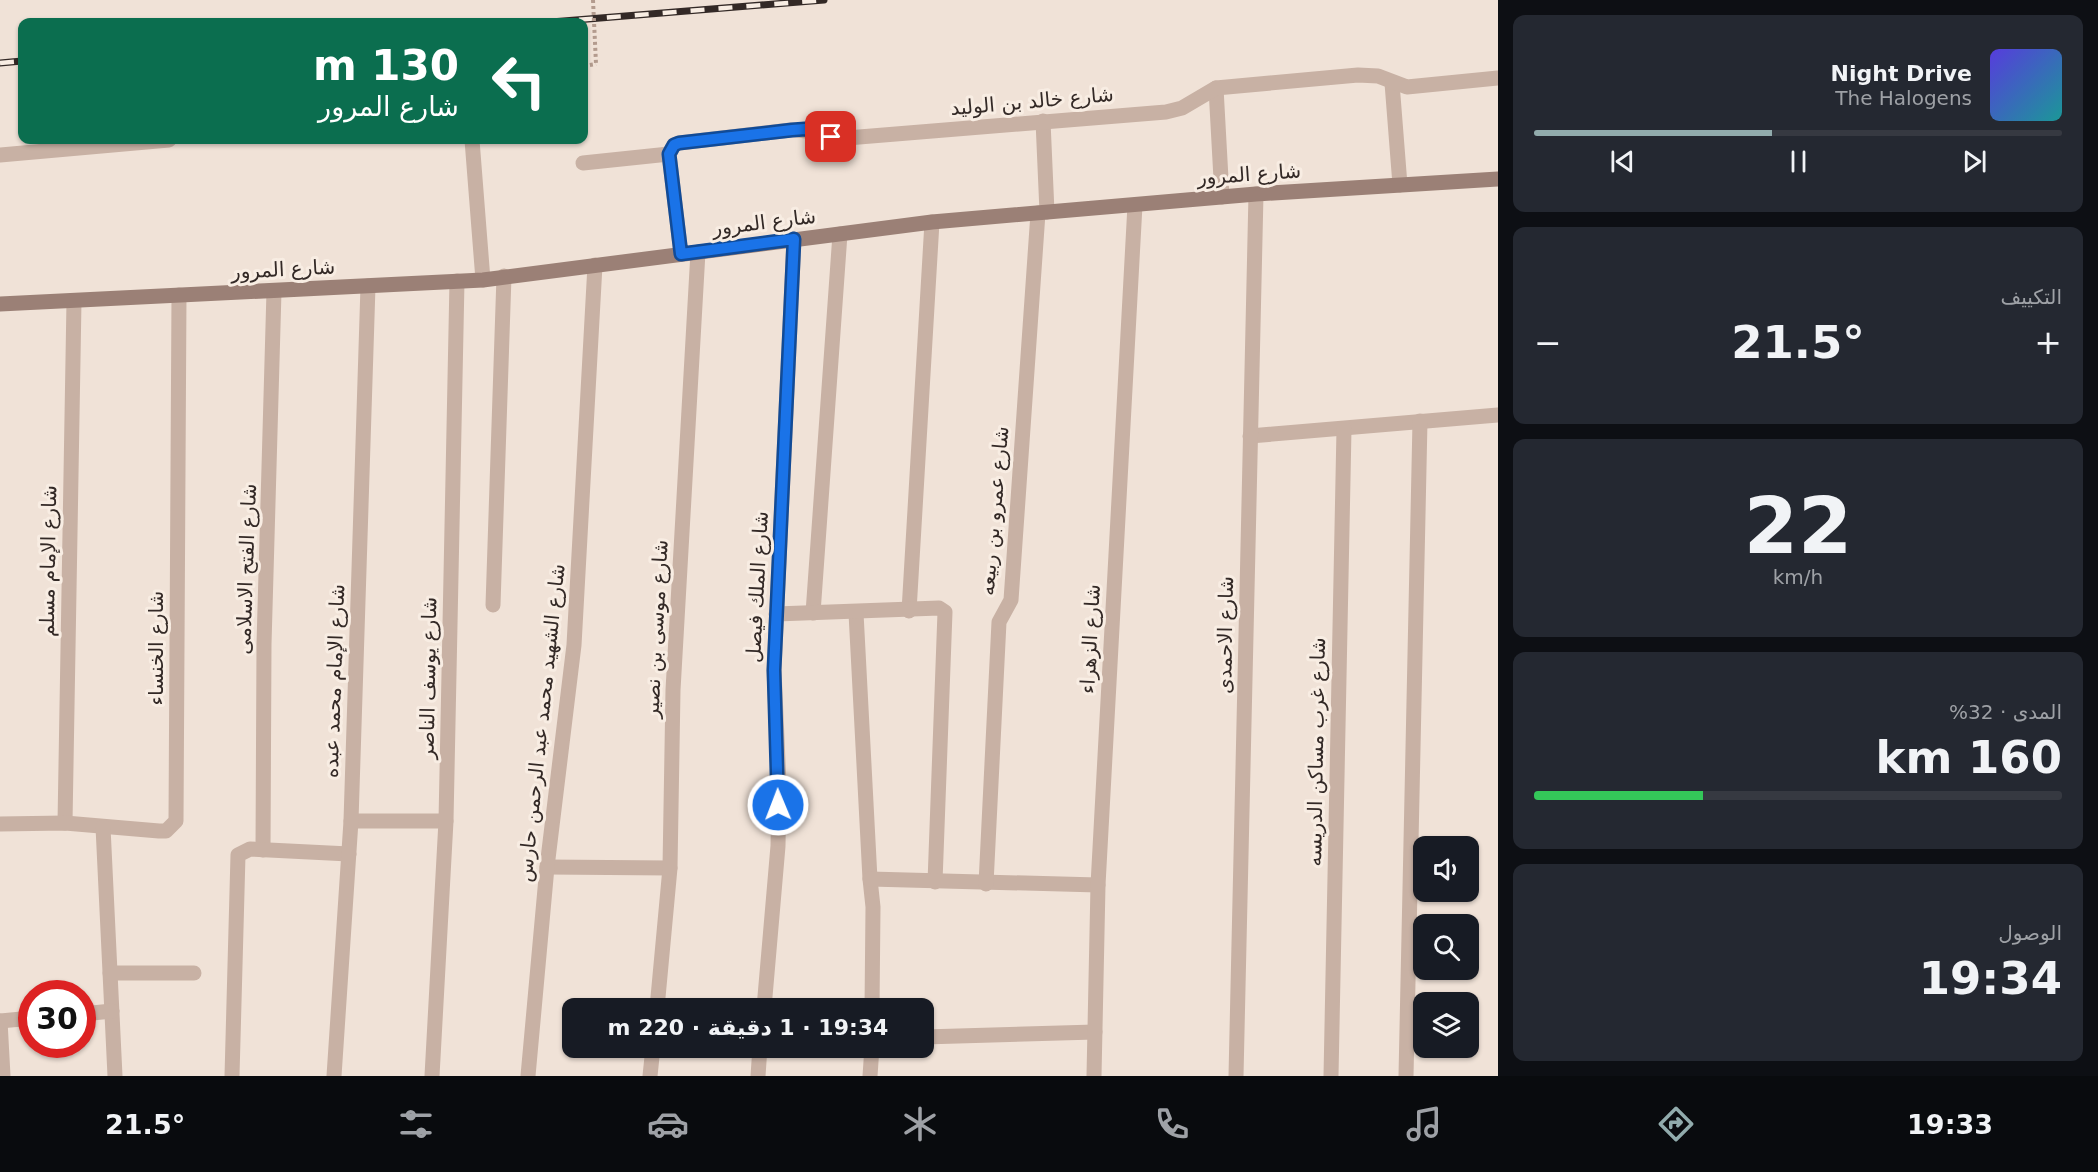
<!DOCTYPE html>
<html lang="ar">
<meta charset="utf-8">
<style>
body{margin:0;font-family:"DejaVu Sans",Vazirmatn,sans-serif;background:#242831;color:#f1f3f6;direction:rtl;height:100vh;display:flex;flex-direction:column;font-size:22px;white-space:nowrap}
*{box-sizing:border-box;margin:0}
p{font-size:20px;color:#9ea1a6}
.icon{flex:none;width:33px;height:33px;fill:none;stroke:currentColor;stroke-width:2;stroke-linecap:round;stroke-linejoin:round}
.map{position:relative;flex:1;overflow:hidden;direction:ltr}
.side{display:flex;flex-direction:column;gap:15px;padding:15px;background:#0d0f14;width:600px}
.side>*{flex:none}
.hud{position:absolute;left:18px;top:18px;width:570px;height:126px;border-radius:12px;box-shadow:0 2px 4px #0004;direction:rtl;background:#0b6e4f;color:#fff;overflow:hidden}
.controls{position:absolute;left:1413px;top:836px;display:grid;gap:12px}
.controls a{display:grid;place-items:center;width:66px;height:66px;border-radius:12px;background:#171b24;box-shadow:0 2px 4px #0004;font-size:30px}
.speed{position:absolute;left:18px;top:980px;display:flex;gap:12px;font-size:30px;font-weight:700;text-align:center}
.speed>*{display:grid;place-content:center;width:78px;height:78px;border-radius:50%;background:#171b24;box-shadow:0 2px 4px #0004;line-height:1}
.speed .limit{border:9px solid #d22;background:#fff;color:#111}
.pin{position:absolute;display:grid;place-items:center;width:51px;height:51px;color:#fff;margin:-26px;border-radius:12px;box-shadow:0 3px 9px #0006}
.me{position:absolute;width:66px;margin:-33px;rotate:359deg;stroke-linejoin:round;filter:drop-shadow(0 0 4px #0008)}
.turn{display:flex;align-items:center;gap:21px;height:126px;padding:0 30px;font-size:27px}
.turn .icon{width:78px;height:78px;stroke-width:2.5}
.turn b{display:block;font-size:42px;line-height:51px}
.big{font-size:45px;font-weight:600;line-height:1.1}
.side .widget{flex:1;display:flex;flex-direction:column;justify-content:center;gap:9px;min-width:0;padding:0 21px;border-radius:12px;background:#242831}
.side .dial{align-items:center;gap:0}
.dial b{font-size:78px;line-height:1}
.song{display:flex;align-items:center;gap:18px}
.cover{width:72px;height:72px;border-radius:9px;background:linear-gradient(135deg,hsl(250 70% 55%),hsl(180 70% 35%))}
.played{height:6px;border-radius:3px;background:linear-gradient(90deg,#91abac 45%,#363941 45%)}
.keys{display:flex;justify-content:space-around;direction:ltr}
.heat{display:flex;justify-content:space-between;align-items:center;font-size:33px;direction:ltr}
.charge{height:9px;border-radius:4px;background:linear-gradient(90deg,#34c759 32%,#363941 0)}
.trip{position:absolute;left:562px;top:998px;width:372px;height:60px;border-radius:12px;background:#171b24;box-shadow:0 2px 4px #0004;font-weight:600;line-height:60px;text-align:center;direction:rtl}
.dock{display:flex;height:96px;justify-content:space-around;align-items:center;background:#090b0e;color:#9ea1a6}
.dock .icon{width:42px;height:42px}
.dock .current{color:#91abac}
.dock b{font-size:27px;color:#f1f3f6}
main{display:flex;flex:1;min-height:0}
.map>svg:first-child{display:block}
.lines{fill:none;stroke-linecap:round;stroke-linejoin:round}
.path{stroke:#b39b8e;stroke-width:4;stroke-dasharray:3 3;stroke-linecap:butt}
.street{stroke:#c8b1a4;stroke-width:15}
.secondary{stroke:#9b8076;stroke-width:15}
.rail-casing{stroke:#332926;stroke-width:7}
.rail{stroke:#f8ede3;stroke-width:4.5;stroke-dasharray:14;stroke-linecap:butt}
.path-bridge{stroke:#b39b8e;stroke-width:4;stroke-dasharray:3 3;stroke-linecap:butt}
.route-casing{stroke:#114b97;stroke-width:15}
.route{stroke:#1a73e8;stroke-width:10}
.labels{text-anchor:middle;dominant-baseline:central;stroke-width:6;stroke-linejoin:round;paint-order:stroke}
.street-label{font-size:20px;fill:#332926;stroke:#f8ede3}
</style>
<main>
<section class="side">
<div class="widget">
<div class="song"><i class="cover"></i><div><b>Night Drive</b><p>The Halogens</p></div></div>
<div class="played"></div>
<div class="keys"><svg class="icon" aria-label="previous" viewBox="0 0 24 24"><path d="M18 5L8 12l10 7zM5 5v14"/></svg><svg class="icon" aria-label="pause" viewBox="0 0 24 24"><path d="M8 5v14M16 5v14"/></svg><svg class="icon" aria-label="next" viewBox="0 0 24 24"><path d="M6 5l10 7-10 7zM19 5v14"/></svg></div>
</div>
<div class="widget"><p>التكييف</p>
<div class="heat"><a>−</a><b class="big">21.5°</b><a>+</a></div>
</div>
<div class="widget dial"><b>22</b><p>km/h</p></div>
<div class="widget"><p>المدى · 32%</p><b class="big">160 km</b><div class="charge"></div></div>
<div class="widget"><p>الوصول</p><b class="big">19:34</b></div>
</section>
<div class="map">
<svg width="1498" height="1076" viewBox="0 0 1498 1076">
<rect width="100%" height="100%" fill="#f0e2d7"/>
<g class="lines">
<!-- path -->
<polyline class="path" points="584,66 596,64"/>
<!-- street -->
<g class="street">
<polyline points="1392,83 1400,185"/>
<polyline points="1216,88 1222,197"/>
<polyline points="1043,121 1047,212"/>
<polyline points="472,140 483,280"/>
<polyline points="0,155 169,140"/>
<polyline points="583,163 669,154"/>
<path d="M681,254L669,154L674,145L679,143L791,130C811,129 827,137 847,138L1166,112L1182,108L1216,88L1358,75L1378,76L1407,87L1498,78"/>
<polyline points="1250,436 1498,415"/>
<polyline points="493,605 504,276"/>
<polyline points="909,611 932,222"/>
<polyline points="813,613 840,234"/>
<polyline points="856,613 870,879 873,907 872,1008"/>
<polyline points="776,614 939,608 945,612 935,882"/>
<polyline points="351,821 446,821"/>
<polyline points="65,823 74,301"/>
<polyline points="0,824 65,823 159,831 166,831 176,821 179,295"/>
<polyline points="103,827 115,1076"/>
<polyline points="263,850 264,644 274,291"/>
<polyline points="547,867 670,868"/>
<polyline points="870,879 1098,885"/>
<polyline points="986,884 999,622 1011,600 1038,213"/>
<polyline points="110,973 194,973"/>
<polyline points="657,1008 670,868 673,690 698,252"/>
<polyline points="764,1008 778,846 779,784 774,670 794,239"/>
<polyline points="82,1014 112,1011"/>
<polyline points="0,1021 3,1076"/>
<polyline points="0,1021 32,1018"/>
<polyline points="924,1037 1095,1032"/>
<polyline points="232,1076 238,855 250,849 349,854"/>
<polyline points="334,1076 351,821 368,286"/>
<polyline points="432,1076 446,821 457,281"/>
<polyline points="528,1076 547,867 574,645 595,265"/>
<polyline points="650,1076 653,1047"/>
<polyline points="758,1076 760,1047"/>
<polyline points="870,1076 872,1047"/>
<polyline points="1094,1076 1098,885 1135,205"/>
<polyline points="1236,1076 1256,194"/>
<polyline points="1331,1076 1344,429"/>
<polyline points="1406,1076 1420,421"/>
</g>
<!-- secondary -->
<polyline class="secondary" points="0,304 483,280 932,222 1256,194 1498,179"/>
<defs>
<g id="rail">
<polyline points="551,22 824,0"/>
<polyline points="0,63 22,61"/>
</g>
</defs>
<!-- rail casing -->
<use href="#rail" class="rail-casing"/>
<!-- rail -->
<use href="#rail" class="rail"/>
<!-- path-bridge -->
<polyline class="path-bridge" points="593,0 596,64"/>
</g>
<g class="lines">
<defs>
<polyline id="route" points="778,805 774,670 794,239 681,254 669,154 674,145 679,143 792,130 805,129 831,137"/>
</defs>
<!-- route casing -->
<use href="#route" class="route-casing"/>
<!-- route -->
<use href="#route" class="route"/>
</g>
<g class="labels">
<!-- street labels -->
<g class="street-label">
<text transform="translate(1032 101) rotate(-5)">شارع خالد بن الوليد</text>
<text transform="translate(1249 174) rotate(-4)">شارع المرور</text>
<text transform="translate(764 222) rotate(-7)">شارع المرور</text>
<text transform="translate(283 269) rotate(-3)">شارع المرور</text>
<text transform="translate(994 511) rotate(-85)">شارع عمرو بن ربيعه</text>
<text transform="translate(48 561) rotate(-89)">شارع الإمام مسلم</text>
<text transform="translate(246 569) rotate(-88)">شارع الفتح الاسلامى</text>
<text transform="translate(757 587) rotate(-87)">شارع الملك فيصل</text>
<text transform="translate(656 629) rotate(-87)">شارع موسى بن نصير</text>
<text transform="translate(1225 635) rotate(-89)">شارع الاحمدى</text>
<text transform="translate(1090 639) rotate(-87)">شارع الزهراء</text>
<text transform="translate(156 648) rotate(-90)">شارع الخنساء</text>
<text transform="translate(428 678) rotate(-89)">شارع يوسف الناصر</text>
<text transform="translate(334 681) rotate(-88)">شارع الإمام محمد عبده</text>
<text transform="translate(541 723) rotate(-84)">شارع الشهيد محمد عبد الرحمن حارس</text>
<text transform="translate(1316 752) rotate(-89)">شارع غرب مساكن الدريسه</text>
</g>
</g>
</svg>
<div class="controls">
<a><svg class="icon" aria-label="sound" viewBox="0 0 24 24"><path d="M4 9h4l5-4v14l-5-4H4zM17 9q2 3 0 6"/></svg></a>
<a><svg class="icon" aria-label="search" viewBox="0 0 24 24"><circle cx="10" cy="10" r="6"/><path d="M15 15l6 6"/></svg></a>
<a><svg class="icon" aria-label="layers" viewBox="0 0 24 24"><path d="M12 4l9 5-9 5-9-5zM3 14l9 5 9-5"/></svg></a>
</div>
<div class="speed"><div class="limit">30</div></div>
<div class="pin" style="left:831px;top:137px;background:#d93025"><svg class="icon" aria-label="arrive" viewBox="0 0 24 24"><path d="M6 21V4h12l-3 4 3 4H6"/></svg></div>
<svg class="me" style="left:778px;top:805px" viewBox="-20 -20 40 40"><circle r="17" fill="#1a73e8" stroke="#fff" stroke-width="3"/><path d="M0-11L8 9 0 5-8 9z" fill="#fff"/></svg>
<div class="trip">19:34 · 1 دقيقة · 220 m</div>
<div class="hud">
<div class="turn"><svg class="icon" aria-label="left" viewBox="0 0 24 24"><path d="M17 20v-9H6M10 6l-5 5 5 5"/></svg><div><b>130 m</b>شارع المرور</div></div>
</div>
</div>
</main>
<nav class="dock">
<b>19:33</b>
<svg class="icon current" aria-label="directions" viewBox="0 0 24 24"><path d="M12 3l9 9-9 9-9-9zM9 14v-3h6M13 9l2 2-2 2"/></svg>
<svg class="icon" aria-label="music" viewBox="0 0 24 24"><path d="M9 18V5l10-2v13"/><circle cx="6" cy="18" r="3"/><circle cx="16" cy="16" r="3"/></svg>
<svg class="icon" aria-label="phone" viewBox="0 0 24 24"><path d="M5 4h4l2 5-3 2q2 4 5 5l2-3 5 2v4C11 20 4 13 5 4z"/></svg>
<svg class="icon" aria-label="climate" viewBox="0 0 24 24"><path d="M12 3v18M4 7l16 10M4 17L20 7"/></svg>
<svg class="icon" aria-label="car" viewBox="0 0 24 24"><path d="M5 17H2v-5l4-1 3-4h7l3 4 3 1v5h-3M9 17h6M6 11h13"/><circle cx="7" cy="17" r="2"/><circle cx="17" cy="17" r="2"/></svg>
<svg class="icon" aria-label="filters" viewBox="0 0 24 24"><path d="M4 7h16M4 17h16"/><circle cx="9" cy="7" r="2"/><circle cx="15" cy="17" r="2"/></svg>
<b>21.5°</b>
</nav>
